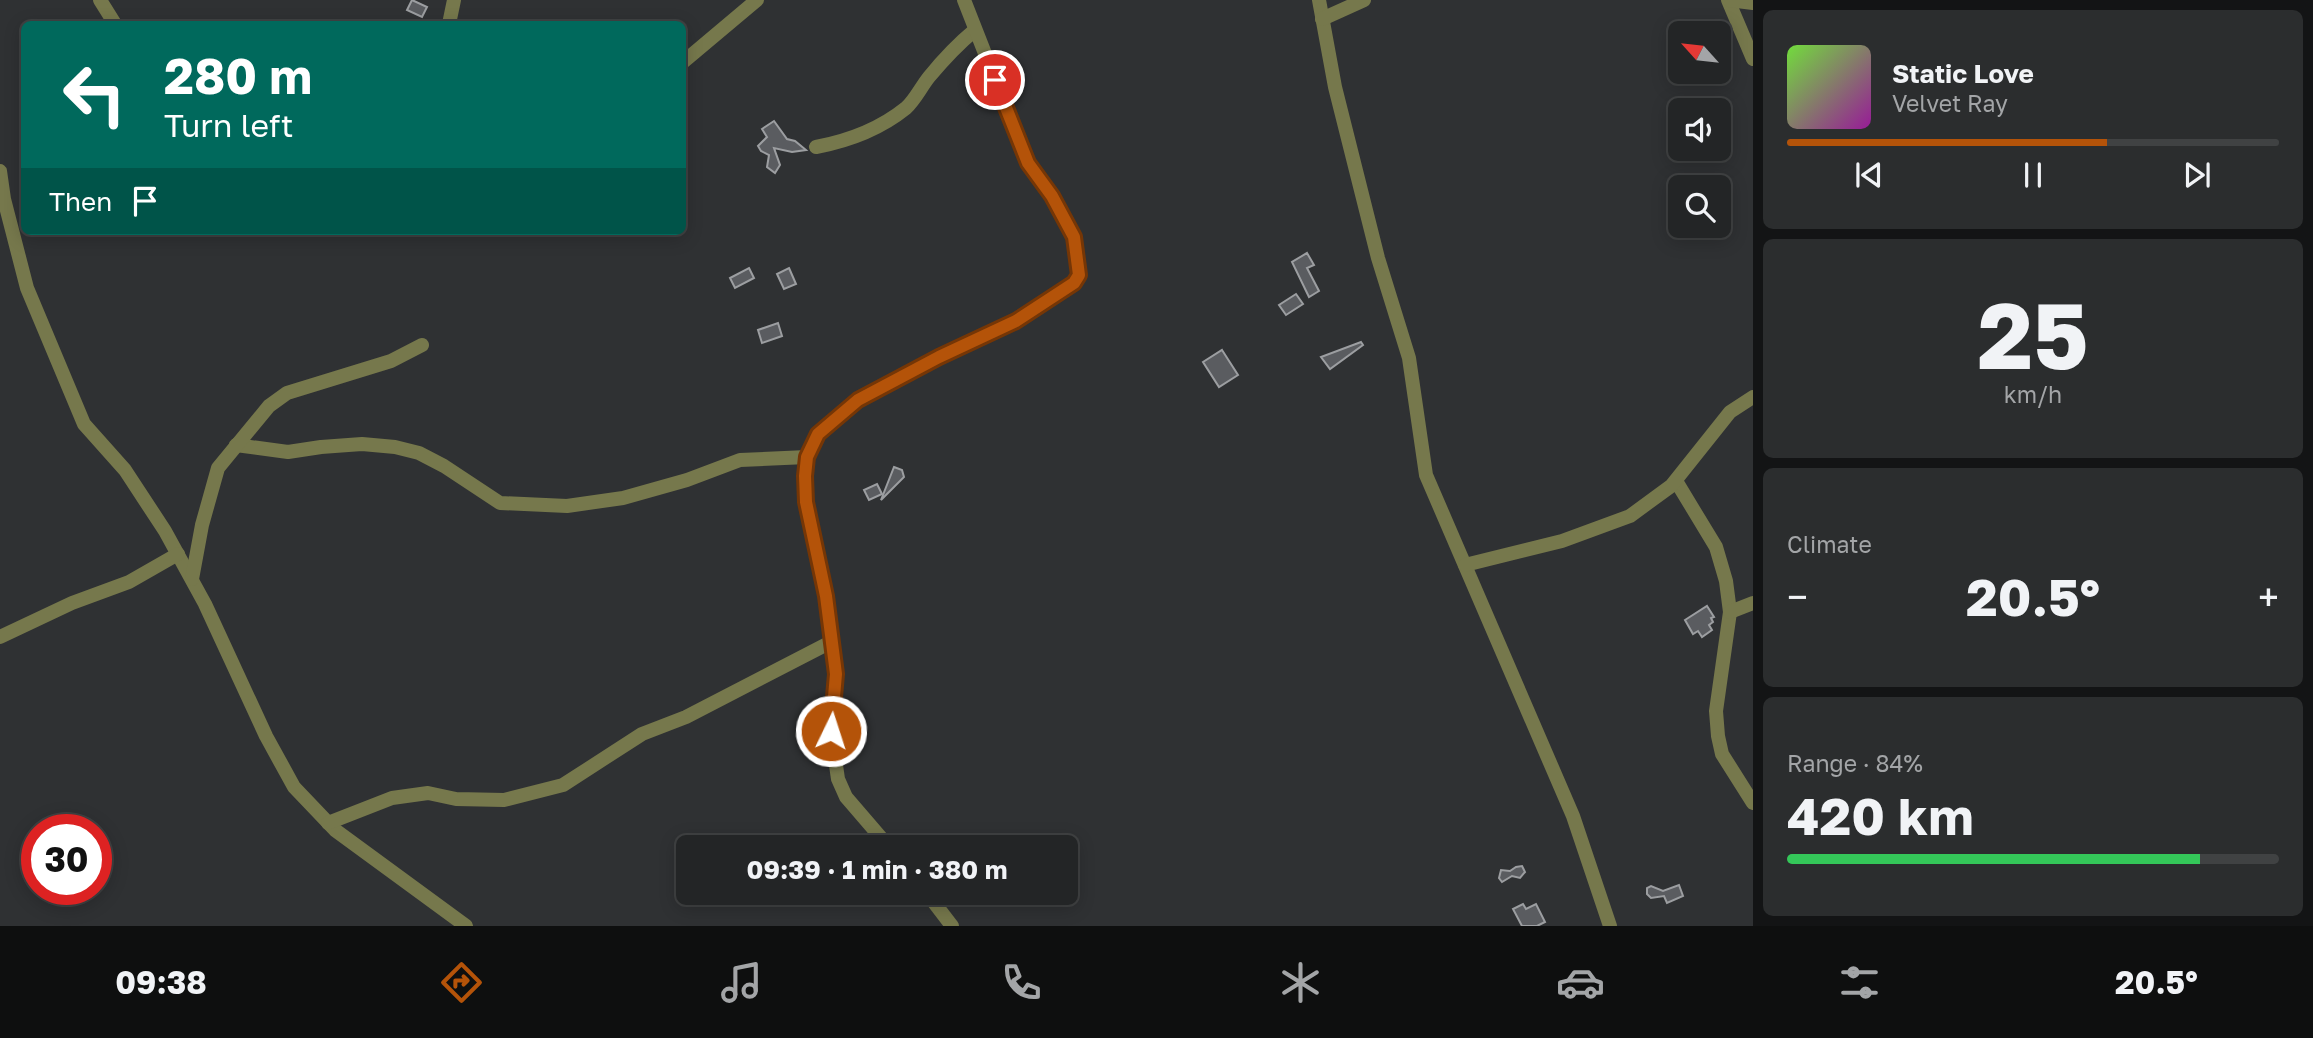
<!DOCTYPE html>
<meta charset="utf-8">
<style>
body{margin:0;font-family:"Golos Text",sans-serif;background:#2b2d2e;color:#f1f3f6;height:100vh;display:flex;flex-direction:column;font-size:26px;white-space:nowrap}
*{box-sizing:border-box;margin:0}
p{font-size:23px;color:#a3a5a7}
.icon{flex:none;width:38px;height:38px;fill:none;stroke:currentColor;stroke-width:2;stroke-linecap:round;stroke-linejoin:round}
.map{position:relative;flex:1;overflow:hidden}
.panel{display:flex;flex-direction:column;gap:10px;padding:10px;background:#131415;width:560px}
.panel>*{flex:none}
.banner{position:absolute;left:21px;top:21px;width:665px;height:214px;border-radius:10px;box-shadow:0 4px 18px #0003,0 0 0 2px #404243;background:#00695c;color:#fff;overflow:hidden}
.needle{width:46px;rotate:297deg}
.controls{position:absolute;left:1668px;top:21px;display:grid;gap:14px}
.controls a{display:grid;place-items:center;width:63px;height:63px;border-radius:10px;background:#232526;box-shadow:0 4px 18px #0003,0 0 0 2px #404243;font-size:35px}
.speed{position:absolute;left:21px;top:814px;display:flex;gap:14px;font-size:35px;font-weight:700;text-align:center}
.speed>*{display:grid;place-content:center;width:91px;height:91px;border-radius:50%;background:#232526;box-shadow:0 4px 18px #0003,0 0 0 2px #404243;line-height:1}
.speed .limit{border:10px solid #d22;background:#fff;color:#111}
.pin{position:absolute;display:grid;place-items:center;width:60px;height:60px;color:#fff;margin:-30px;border:4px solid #fff;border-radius:50%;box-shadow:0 2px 7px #0007}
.me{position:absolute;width:77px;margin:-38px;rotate:4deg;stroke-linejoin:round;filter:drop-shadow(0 0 5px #0008)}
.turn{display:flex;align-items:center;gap:24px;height:147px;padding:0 28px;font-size:32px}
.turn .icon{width:91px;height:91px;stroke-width:2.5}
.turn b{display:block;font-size:49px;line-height:60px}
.then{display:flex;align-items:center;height:66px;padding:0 28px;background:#0003;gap:14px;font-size:26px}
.big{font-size:52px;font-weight:700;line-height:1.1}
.panel .tile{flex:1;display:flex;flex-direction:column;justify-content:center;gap:10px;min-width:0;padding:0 24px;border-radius:10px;background:#2b2d2e}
.panel .dial{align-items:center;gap:0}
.dial b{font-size:91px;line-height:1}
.song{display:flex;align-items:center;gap:21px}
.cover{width:84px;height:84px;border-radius:10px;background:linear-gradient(135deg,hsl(100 70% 55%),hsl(300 70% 35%))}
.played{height:7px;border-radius:4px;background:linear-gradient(90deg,#b45309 65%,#404243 65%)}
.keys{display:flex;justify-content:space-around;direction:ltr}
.heat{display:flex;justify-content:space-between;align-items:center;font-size:38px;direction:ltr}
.charge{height:10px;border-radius:5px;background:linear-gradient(90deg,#34c759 84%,#404243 0)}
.trip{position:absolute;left:676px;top:835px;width:402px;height:70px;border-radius:10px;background:#232526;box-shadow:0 4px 18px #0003,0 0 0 2px #404243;font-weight:700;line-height:70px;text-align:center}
.tab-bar{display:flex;height:112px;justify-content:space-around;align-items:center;background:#0e0f0f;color:#a3a5a7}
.tab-bar .icon{width:49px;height:49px}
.tab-bar .current{color:#b45309}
.tab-bar b{font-size:32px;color:#f1f3f6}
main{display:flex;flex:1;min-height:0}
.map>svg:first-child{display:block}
.building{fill:#5a5c60;stroke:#9c9ea1;stroke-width:2}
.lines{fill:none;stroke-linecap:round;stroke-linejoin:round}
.minor{stroke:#76784c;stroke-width:14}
.route-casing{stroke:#753606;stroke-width:18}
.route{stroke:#b45309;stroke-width:12}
</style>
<main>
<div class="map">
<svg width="1753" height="926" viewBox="0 0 1753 926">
<rect width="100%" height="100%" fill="#2f3133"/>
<!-- building -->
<g class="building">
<polygon points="412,0 427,7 422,17 407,10"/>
<polygon points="774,121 787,139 795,141 806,150 792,152 774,148 780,165 775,173 767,167 769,155 761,151 758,146 767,137 762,129"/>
<polygon points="1307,253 1314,265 1307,268 1319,291 1309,297 1292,262"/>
<polygon points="749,268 754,278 735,288 730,278"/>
<polygon points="789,268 796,284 784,289 777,274"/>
<polygon points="1296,294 1303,304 1286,315 1279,305"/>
<polygon points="778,323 782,336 762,343 758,330"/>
<polygon points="1361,342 1363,345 1330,369 1321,357"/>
<polygon points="1222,350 1238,375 1219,387 1203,362"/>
<polygon points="894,467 902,470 904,477 881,500"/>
<polygon points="877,484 882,494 869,500 864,490"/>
<polygon points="1707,606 1714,617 1711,618 1713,622 1709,625 1712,630 1702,637 1698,631 1693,634 1685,620"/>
<polygon points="1522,866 1525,872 1520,878 1512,876 1502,882 1499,878 1501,870 1510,871 1516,867"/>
<polygon points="1679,885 1683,896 1667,903 1664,896 1651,898 1647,894 1647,888 1651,886 1663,891"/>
<polygon points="1523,904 1526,909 1536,904 1545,922 1537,926 1522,926 1513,909"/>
</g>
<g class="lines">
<!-- minor -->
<g class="minor">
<polyline points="100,0 115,24"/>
<polyline points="1319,0 1335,87 1378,258 1409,358 1426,475 1573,816 1610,926"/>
<polyline points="1728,0 1753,59"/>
<polyline points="1729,0 1753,3"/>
<polyline points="1322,19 1364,0"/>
<polyline points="449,24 454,0"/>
<polyline points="682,63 757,0"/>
<path d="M816,147C848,141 880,129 906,108C915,100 921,87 929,77C943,60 958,44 975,30"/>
<polyline points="0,171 4,199 27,288 84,424 125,470 165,531 205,604 266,736 294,787 335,830 466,926"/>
<polyline points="236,445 288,452 321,447 362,444 395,447 419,453 444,466 500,503 567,506 623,498 687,480 740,460 807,457"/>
<polyline points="1676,481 1716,547 1726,581 1730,612 1716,711 1718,736 1722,754 1753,803"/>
<polyline points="1465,565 1562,541 1630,516 1671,486 1730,412 1753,397"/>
<polyline points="192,579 202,525 218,468 269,406 287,393 391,361 422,345"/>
<polyline points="1730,612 1753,603"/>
<polyline points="0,637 72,603 129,582 178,554"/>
<polyline points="328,823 392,798 428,793 456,799 504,800 563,785 642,734 686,717 831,642"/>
<polyline points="889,847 846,797 838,779 831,731 836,674 826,596 806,502 805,476 807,457 818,434 858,400 939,357 1015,321 1074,283 1079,275 1075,237 1052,196 1028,163 964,0"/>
<polyline points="926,892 952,926"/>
</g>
</g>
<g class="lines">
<defs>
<polyline id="route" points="831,731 836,674 826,596 806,502 805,476 807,457 818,434 858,400 939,357 1016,321 1074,283 1079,275 1074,237 1052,196 1028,163 995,80"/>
</defs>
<!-- route casing -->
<use href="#route" class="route-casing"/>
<!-- route -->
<use href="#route" class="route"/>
</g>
</svg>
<div class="controls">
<a><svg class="needle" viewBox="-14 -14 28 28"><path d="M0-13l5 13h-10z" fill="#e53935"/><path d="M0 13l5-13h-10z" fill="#a3a5a7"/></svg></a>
<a><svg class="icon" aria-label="sound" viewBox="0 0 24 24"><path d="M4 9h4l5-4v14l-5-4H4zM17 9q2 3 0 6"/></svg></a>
<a><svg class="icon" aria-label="search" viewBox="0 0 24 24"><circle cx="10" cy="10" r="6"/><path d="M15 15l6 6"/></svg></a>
</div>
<div class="speed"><div class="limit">30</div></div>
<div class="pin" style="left:995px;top:80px;background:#d93025"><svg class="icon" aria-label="arrive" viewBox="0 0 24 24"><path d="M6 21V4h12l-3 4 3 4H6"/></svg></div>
<svg class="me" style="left:831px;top:731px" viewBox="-20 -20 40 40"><circle r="17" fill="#b45309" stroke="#fff" stroke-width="3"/><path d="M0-11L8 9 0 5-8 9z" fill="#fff"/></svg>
<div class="trip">09:39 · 1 min · 380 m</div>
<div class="banner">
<div class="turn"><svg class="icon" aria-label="left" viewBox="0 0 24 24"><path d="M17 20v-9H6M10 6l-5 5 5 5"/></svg><div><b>280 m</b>Turn left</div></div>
<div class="then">Then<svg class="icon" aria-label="arrive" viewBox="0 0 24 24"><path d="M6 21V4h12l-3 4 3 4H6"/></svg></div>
</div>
</div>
<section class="panel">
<div class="tile">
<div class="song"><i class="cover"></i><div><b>Static Love</b><p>Velvet Ray</p></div></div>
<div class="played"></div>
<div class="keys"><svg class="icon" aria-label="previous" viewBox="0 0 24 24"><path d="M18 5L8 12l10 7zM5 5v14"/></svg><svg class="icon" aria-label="pause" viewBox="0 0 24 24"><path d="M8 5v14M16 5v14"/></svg><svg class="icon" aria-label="next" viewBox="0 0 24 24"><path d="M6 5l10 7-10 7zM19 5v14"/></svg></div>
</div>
<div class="tile dial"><b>25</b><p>km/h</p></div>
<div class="tile"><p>Climate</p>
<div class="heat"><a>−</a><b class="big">20.5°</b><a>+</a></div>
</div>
<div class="tile"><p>Range · 84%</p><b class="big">420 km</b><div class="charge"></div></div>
</section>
</main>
<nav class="tab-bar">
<b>09:38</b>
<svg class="icon current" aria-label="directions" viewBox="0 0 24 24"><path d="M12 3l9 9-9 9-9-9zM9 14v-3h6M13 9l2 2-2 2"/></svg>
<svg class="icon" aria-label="music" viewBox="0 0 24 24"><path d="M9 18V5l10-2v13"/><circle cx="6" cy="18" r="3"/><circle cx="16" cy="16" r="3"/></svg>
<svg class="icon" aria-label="phone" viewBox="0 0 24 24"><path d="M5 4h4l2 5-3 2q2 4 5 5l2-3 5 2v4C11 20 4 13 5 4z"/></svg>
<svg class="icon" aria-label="climate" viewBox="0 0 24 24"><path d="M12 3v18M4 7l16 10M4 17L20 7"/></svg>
<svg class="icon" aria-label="car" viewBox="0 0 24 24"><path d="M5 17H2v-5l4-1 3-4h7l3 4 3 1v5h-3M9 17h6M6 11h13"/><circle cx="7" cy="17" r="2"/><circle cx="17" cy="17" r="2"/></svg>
<svg class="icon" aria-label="filters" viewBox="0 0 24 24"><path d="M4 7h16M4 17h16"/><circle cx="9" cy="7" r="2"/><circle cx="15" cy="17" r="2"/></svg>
<b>20.5°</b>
</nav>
